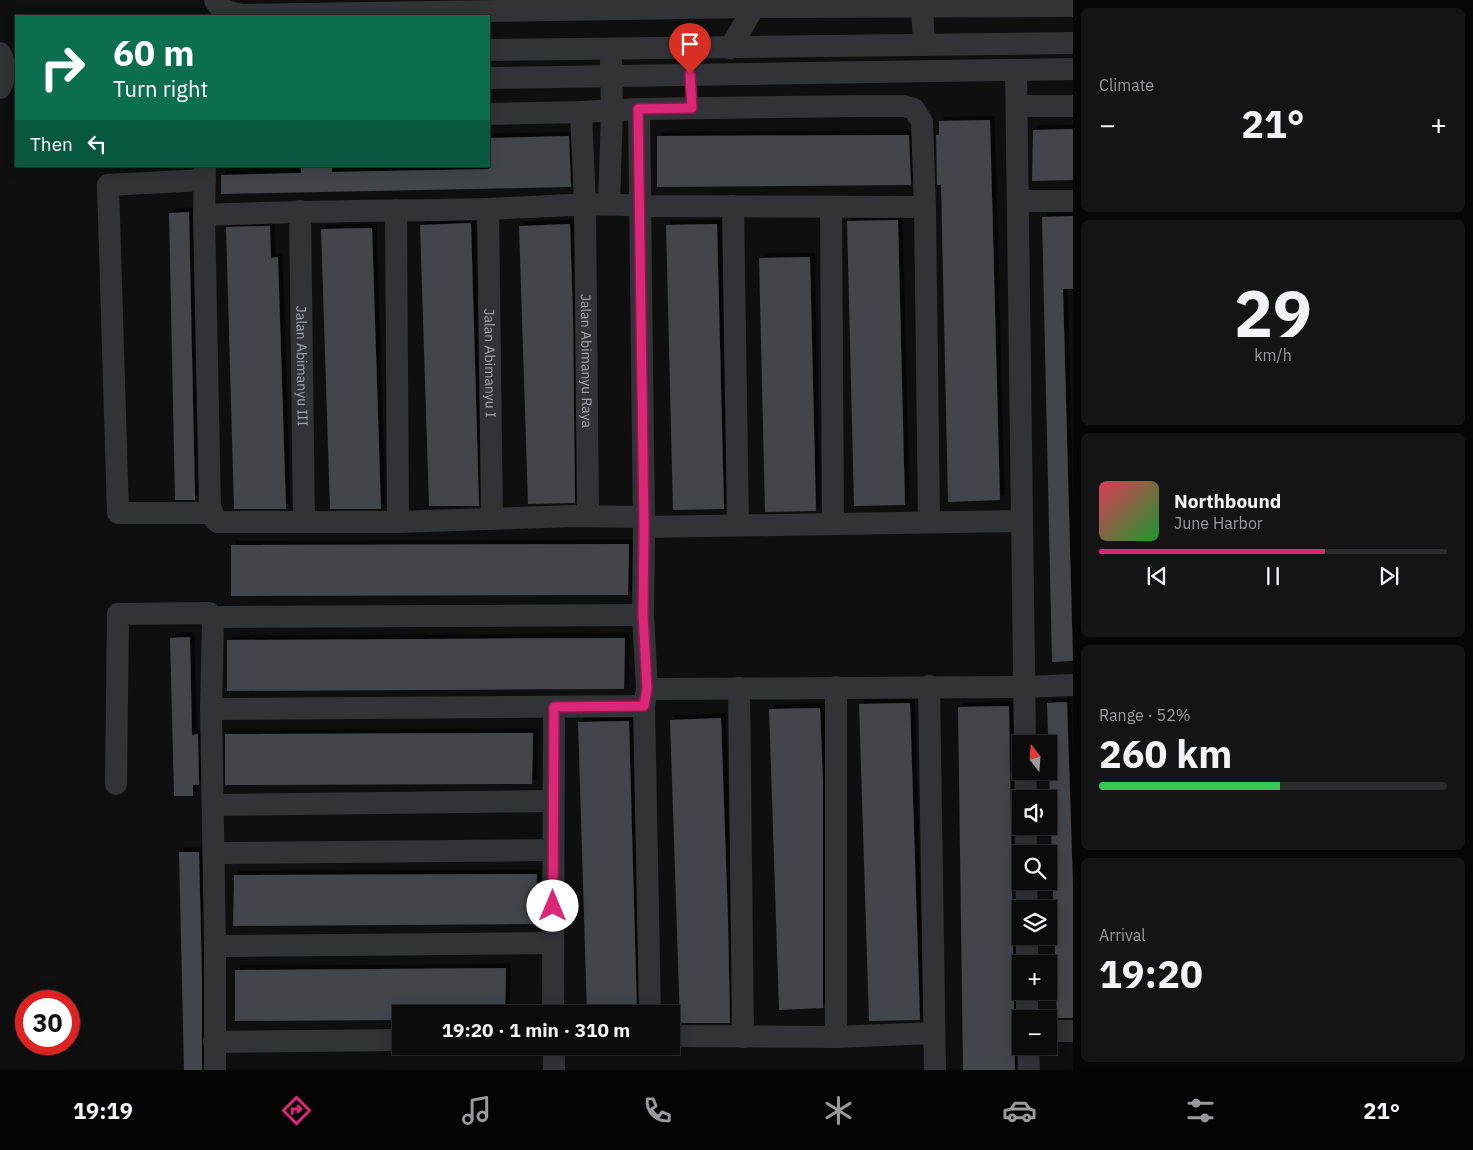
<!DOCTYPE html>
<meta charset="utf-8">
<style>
body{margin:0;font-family:"IBM Plex Sans",sans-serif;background:#141415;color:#f1f3f6;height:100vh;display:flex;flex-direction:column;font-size:19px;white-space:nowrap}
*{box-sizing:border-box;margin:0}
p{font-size:16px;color:#9a9b9d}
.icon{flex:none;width:28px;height:28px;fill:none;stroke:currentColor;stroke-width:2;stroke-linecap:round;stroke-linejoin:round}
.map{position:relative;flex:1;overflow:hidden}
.panel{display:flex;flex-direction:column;gap:8px;padding:8px;background:#060607;width:400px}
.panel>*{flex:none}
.hud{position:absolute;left:15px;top:15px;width:475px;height:152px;border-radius:0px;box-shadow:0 2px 12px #0003,0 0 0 1px #2b2b2d;background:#0b6e4f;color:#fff;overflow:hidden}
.needle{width:32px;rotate:343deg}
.controls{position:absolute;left:1012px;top:735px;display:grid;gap:10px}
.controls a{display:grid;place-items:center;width:45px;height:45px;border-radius:0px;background:#0b0b0c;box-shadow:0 2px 12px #0003,0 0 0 1px #2b2b2d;font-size:25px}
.speed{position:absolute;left:15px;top:990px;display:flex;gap:10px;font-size:25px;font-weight:700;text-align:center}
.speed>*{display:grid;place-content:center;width:65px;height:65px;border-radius:50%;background:#0b0b0c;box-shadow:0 2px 12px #0003,0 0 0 1px #2b2b2d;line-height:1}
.speed .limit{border:8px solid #d22;background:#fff;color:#111}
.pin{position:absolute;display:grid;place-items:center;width:42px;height:42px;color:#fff;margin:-51px -21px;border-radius:50% 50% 50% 0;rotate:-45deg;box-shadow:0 0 5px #0007}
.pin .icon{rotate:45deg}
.me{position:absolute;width:55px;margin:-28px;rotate:0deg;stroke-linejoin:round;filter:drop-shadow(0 0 4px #0008)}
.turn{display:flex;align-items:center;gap:18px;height:105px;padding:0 15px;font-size:22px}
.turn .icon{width:65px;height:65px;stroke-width:2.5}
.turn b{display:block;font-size:35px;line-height:42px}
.then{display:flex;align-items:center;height:48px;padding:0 15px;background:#0003;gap:10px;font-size:19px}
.big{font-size:38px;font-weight:700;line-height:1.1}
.panel .card{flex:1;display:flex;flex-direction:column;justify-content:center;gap:8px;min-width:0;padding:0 18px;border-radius:8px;background:#141415}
.panel .dial{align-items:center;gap:0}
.dial b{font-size:65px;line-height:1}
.song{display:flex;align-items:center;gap:15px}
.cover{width:60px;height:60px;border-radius:8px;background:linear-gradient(135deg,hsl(350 70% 55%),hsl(130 70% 35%))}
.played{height:5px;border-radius:2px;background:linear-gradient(90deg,#db2777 65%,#2b2b2d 65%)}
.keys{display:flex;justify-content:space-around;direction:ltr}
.heat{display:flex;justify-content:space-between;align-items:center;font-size:28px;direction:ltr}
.charge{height:8px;border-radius:4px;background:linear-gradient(90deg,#34c759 52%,#2b2b2d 0)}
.trip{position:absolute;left:392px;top:1005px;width:288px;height:50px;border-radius:0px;background:#0b0b0c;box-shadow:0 2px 12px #0003,0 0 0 1px #2b2b2d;font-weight:700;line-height:50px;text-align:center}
.tab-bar{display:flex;height:80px;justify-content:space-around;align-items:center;background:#040405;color:#9a9b9d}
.tab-bar .icon{width:35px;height:35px}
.tab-bar .on{color:#db2777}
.tab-bar b{font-size:22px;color:#f1f3f6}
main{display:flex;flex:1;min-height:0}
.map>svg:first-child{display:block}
.building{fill:#434448;filter:url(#shadow)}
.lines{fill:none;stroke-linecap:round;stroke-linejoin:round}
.minor{stroke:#323337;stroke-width:22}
.route-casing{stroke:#8e194d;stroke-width:12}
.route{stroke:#db2777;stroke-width:9}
.labels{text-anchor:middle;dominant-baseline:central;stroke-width:4;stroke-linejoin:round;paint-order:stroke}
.street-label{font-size:14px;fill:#a1a5b0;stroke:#0a0a0b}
</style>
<main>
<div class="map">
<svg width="1073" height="1070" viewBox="0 0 1073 1070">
<defs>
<filter id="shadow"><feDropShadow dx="4.5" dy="-4.5" stdDeviation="0" flood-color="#0009"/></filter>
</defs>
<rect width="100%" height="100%" fill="#0f0f10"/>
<!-- building -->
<g class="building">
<polygon points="990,120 1000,500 948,502 941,185 937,185 936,135 939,135 939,121"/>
<polygon points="1073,129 1073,180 1032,181 1033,130"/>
<polygon points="909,135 911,185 657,187 657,136"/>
<polygon points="569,136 571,187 221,194 221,175 301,173 301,166 332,166 332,172 489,169 489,138"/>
<polygon points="189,212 195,500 175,500 169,213"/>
<polygon points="1073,216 1073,289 1063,289 1073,661 1052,662 1042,217"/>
<polygon points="898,220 905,505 854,506 847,221"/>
<polygon points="471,223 479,506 429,506 420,225"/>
<polygon points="570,224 573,316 575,503 528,504 519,226"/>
<polygon points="717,224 724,509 673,510 666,225"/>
<polygon points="270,226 271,258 278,257 286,509 234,509 226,227"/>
<polygon points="372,228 381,509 330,509 321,229"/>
<polygon points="810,257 816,511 765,512 759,258"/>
<polygon points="629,544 628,595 231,596 231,545"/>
<polygon points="190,637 192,735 198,734 199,785 193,785 193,796 174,796 170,638"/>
<polygon points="625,638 624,689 227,691 227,640"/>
<polygon points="1067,702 1073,886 1073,1018 1057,1018 1047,703"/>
<polygon points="910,703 920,1020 869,1021 859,704"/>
<polygon points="1009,706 1015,1070 963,1070 958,707"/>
<polygon points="820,708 823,782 823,1008 779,1010 769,709"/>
<polygon points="721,718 728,920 730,1023 680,1023 670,720"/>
<polygon points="629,721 637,1014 587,1014 578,722"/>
<polygon points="533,733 532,784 225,785 225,734"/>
<polygon points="179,852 199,852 202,978 202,1070 184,1070"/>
<polygon points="537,874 536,924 233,926 234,875"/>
<polygon points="506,968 505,1014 401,1014 401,1020 235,1021 235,970"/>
</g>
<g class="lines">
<!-- minor -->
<g class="minor">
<path d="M215,0C220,11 231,13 242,15L754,7L1073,6"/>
<polyline points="922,6 924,45"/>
<polyline points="730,48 754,7 754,0"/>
<polyline points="489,50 1073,43"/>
<path d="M0,53C6,61 5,80 0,88"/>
<polyline points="1016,70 1025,744"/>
<polyline points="489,78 1073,69"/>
<polyline points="1017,106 1073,106"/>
<polyline points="639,109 644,527 643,615 647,689 644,706 650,1014"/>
<path id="s1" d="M581,112L585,205L588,516"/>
<polyline points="489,114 581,112 639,109 863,106 904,106 914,109 922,122 925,207 929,522"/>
<polyline points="205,166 204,215 210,506 215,520 218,522 398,522 574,516 644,517"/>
<polyline points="205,180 108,185 118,513 212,513"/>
<polyline points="1018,201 1073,201"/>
<polyline points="609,204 612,111 611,62"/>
<polyline points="733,206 738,525"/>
<polyline points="831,207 833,524"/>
<path id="s2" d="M488,209L492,518"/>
<polyline points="396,210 398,522"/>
<path id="s3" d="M300,211L304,522"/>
<path d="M204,215C299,211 394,211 488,209C539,207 590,202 640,206L925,207"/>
<polyline points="644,527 1022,521"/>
<polyline points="213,621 218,618 222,617 643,615"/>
<polyline points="929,686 935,1070"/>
<polyline points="836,687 836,1037"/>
<polyline points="739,688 743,1037"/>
<polyline points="647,689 1025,687 1073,685"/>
<polyline points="211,709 644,706"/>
<polyline points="1025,771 1026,799"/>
<polyline points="116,784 118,614 209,613 213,621 211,709 215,946 215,1070"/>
<polyline points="213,805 553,801"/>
<polyline points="1026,826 1026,854"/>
<polyline points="214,853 553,850"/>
<polyline points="1026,881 1027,909"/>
<polyline points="1027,936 1027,964"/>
<polyline points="215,946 553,943"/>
<polyline points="1027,991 1027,1019"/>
<polyline points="553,1014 554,707"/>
<polyline points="1049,1031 1073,1031"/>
<polyline points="671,1036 836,1037 934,1033"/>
<polyline points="214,1042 401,1040"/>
<polyline points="554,1046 554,1070"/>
<polyline points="1028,1046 1029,1070"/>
</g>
</g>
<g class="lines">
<defs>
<polyline id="route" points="553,906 554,707 644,706 647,689 643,614 644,527 638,109 692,108 690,74"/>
</defs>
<!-- route casing -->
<use href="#route" class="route-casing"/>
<!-- route -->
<use href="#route" class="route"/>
</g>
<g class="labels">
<!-- street labels -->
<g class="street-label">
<text stroke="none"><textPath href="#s1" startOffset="249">Jalan Abimanyu Raya</textPath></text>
<text stroke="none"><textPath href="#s2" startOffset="154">Jalan Abimanyu I</textPath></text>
<text stroke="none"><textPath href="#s3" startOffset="155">Jalan Abimanyu III</textPath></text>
</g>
</g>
</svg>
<div class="controls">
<a><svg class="needle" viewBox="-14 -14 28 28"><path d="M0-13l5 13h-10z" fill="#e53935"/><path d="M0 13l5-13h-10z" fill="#9a9b9d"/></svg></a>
<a><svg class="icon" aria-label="sound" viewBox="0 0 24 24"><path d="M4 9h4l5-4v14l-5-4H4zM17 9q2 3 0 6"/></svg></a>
<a><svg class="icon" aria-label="search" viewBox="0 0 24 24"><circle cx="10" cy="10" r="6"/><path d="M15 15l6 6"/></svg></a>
<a><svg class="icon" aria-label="layers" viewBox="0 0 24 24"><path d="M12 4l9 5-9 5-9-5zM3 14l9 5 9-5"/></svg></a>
<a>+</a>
<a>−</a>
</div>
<div class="speed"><div class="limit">30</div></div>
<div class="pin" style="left:690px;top:74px;background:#d93025"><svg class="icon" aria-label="arrive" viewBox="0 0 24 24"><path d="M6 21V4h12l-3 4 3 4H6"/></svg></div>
<svg class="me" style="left:553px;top:906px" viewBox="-20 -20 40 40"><circle r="19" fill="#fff"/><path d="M0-13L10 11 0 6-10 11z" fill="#db2777"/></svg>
<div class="trip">19:20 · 1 min · 310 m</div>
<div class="hud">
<div class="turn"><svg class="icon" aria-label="right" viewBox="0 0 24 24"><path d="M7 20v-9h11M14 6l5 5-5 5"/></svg><div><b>60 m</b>Turn right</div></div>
<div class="then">Then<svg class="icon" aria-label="left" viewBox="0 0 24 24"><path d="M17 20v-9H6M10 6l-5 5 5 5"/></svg></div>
</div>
</div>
<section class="panel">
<div class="card"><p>Climate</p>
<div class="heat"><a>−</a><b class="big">21°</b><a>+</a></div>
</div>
<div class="card dial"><b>29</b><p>km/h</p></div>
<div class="card">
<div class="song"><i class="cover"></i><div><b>Northbound</b><p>June Harbor</p></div></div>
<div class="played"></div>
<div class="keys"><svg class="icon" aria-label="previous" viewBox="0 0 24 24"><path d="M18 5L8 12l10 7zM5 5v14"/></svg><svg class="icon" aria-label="pause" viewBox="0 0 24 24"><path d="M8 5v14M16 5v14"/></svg><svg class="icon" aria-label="next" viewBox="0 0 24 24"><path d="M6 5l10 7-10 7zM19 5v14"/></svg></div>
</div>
<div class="card"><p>Range · 52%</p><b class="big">260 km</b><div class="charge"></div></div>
<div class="card"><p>Arrival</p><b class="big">19:20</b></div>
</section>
</main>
<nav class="tab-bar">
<b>19:19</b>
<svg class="icon on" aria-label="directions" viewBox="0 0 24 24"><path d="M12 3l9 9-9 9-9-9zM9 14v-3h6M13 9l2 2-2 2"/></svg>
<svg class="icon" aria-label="music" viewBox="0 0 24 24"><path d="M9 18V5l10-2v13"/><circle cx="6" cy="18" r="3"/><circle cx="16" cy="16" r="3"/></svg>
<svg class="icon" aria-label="phone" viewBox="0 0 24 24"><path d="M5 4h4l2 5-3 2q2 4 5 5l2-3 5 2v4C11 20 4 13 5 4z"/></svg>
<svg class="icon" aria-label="climate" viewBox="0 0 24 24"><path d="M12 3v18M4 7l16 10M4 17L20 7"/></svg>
<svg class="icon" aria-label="car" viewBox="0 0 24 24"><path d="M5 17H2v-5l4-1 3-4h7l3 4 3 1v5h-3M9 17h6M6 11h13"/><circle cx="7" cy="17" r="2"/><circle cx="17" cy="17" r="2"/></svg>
<svg class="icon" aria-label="filters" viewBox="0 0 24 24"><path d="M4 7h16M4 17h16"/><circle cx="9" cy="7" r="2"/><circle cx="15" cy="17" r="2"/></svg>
<b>21°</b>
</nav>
